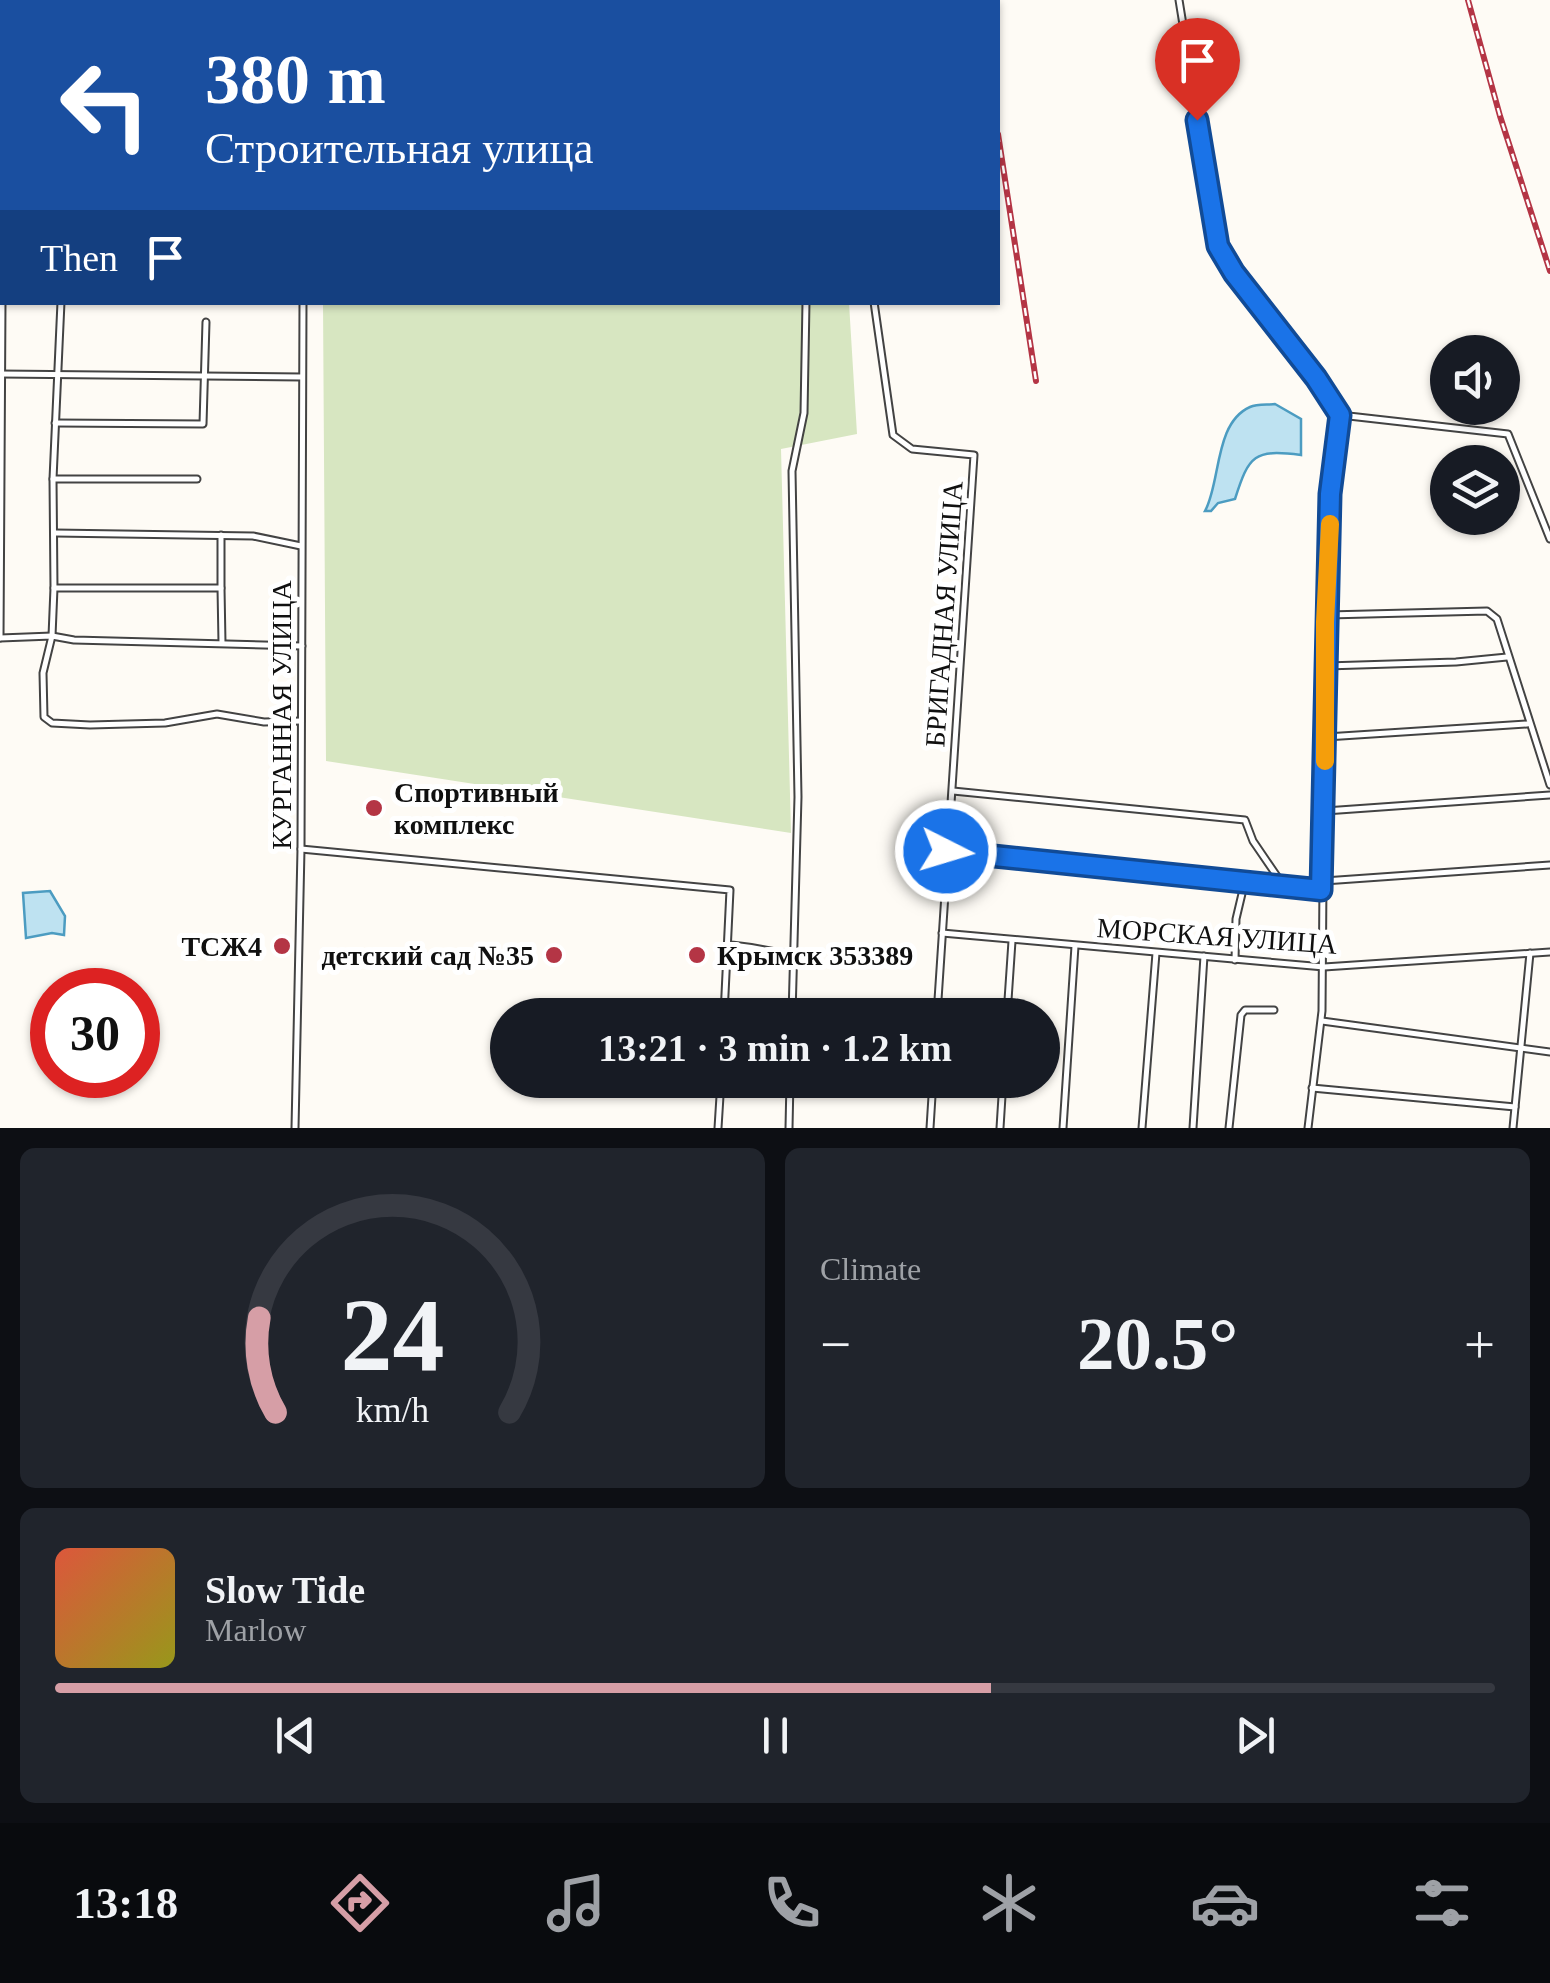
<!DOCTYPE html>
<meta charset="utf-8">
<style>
body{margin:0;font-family:"Times New Roman",serif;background:#20242c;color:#f1f3f6;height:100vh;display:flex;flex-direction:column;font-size:38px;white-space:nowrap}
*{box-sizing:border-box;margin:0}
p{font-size:32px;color:#9ea1a6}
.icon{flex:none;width:55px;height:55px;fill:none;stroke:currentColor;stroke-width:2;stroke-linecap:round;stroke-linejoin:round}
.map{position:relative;height:1128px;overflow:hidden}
.details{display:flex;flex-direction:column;gap:20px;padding:20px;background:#0d0f14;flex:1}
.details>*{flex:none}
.hud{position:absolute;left:0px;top:0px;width:1000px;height:305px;box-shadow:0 2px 8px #0004;background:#1a4fa0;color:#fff;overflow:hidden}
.buttons{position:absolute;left:1430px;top:335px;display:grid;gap:20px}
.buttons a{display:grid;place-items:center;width:90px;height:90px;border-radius:50%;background:#171b24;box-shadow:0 2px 8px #0004;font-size:50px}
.speed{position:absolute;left:30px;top:968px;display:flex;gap:20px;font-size:50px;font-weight:700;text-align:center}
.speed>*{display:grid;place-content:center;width:130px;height:130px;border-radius:50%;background:#171b24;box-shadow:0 2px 8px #0004;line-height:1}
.speed .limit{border:15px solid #d22;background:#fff;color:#111}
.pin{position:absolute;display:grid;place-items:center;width:85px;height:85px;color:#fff;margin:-102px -42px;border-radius:50% 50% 50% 0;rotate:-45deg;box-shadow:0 0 10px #0007}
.pin .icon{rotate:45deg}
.me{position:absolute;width:110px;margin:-55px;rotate:95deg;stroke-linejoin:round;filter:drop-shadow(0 0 8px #0008)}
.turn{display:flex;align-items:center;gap:35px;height:210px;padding:0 40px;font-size:45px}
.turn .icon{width:130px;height:130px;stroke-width:2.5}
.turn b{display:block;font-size:70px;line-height:85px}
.then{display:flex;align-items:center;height:95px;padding:0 40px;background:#0003;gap:20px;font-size:38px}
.big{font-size:75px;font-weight:700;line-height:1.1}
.details .widget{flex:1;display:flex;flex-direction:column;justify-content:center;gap:15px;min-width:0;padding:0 35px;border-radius:15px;background:#20242c}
.details .dial{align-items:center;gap:0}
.dial svg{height:260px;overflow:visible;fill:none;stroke:#363941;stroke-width:7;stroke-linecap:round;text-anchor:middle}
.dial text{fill:#f1f3f6;stroke:none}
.song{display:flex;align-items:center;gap:30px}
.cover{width:120px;height:120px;border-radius:15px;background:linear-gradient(135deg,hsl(10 70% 55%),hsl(60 70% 35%))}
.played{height:10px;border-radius:5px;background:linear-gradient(90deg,#d69ea6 65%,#363941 65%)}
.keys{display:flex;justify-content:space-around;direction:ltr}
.heat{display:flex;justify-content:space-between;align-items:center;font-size:55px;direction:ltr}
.details .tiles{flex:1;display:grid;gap:20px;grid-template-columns:1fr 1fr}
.widget:last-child{grid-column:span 2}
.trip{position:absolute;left:490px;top:998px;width:570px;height:100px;border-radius:50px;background:#171b24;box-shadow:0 2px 8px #0004;font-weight:700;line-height:100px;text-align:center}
.dock{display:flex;height:160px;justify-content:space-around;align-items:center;background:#090b0e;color:#9ea1a6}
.dock .icon{width:70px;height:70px}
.dock .active{color:#d69ea6}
.dock b{font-size:45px;color:#f1f3f6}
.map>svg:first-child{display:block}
.green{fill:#d7e6c1}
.water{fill:#bee2f1;stroke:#4c9cc1;stroke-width:2.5}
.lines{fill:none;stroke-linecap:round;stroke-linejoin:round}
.minor-casing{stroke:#434343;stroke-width:9}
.minor{stroke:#fff;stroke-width:5}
.rail-casing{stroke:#b43545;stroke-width:6}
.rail{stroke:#fff;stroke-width:2.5;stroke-dasharray:8;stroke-linecap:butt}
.route-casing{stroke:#114b97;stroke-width:25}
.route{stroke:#1a73e8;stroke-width:18}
.slow{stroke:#f59e0b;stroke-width:18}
.poi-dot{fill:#b43545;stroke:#fff;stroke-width:4}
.labels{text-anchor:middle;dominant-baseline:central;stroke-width:10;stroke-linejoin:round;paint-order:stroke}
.street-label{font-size:28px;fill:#101010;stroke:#fff}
.poi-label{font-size:28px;font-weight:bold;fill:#101010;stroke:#fff;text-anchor:start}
</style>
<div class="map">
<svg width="1550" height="1128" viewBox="0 0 1550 1128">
<rect width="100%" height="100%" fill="#fefbf5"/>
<!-- green -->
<polygon class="green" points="323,303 849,303 857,434 781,449 791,833 326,761"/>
<!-- water -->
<g class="water">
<path d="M1275,404L1301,419V455C1254,449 1249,455 1235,499L1218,503L1211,511H1205C1221,482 1214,423 1250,407C1257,404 1268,405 1275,404Z"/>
<polygon points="50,891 65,916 64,935 52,933 26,938 23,893"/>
</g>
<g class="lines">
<defs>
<g id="minor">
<polyline points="221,0 222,2"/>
<polyline points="1179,0 1219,247 1234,273 1317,378 1340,415 1330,494 1325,622 1322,1011 1308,1128"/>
<polyline points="809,2 809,0"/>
<polyline points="61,302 53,479 54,588 52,636 43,673 44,717 52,723 90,725 165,723 217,714 264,722 301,721"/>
<polyline points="874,302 893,435 912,449 974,455 937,1015"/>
<polyline points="0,374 302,377"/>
<polyline points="1340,415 1508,434 1550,539"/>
<polyline points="55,423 203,424 206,322"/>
<polyline points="53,479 197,479"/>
<polyline points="55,533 253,536 301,546"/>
<polyline points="221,535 221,588"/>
<polyline points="54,588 221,588 222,643"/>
<polyline points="1328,615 1487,611 1497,619 1550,785"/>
<polyline points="0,638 2,302"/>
<polyline points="0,638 52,636 74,640 302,646"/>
<polyline points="1326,666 1456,662 1507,657"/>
<polyline points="1326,737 1527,724"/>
<polyline points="953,791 1245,820 1253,841 1283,885"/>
<polyline points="1325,811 1550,795"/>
<polyline points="301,849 730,890 724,1015"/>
<polyline points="946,851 1321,890"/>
<polyline points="1324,881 1550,865"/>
<polyline points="942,933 1324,967 1550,952"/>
<path d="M727,945C750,945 770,953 793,954"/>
<polyline points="1235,960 1236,919 1245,881"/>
<polyline points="792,1015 798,797 792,471 804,413 806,302"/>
<polyline points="1007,1015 1012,941"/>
<polyline points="1322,1021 1550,1052"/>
<polyline points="1312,1088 1515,1107"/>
<polyline points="295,1128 301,849 303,302"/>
<polyline points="718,1128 721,1080"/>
<polyline points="789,1128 790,1080"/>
<polyline points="930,1128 933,1080"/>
<polyline points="1000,1128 1003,1080"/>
<polyline points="1063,1128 1075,946"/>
<polyline points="1142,1128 1156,953"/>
<polyline points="1193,1128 1204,956"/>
<polyline points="1229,1128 1241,1015 1245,1010 1274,1010"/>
<polyline points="1513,1128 1530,953"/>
</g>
</defs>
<!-- minor casing -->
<use href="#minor" class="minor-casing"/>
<!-- minor -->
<use href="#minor" class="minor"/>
<defs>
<g id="rail">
<polyline points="977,0 977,2"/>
<polyline points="1468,0 1500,116 1550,271"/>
<polyline points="998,134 1036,381"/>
</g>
</defs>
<!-- rail casing -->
<use href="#rail" class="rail-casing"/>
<!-- rail -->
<use href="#rail" class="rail"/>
</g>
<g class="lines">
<defs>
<polyline id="route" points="946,851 1321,890 1330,494 1340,415 1316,378 1234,273 1218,246 1197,120"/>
</defs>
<!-- route casing -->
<use href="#route" class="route-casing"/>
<!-- route -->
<use href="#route" class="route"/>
<!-- slow -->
<polyline class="slow" points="1325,761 1325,622 1330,524"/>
</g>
<!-- markers -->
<g class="poi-dot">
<circle cx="374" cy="808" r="10"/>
<circle cx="282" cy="946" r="10"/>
<circle cx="554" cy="955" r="10"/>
<circle cx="697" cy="955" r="10"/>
</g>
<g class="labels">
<!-- street labels -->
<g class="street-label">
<text transform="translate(944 614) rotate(-86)">БРИГАДНАЯ УЛИЦА</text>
<text transform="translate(281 715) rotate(-90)">КУРГАННАЯ УЛИЦА</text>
<text transform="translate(1217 936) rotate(4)">МОРСКАЯ УЛИЦА</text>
</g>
<!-- poi labels -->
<g class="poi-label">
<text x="394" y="792">Спортивный<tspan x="394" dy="32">комплекс</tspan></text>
<text x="262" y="946" text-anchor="end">ТСЖ4</text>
<text x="534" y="955" text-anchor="end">детский сад №35</text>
<text x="717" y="955">Крымск 353389</text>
</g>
</g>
</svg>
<div class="buttons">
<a><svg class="icon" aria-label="sound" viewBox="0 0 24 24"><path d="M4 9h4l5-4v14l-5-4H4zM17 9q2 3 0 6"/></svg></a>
<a><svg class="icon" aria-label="layers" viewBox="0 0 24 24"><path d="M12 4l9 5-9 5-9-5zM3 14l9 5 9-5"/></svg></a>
</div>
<div class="speed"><div class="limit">30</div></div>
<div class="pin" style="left:1197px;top:120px;background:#d93025"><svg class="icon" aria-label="arrive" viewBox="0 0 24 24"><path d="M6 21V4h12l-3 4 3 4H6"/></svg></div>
<svg class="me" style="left:946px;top:851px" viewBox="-20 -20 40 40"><circle r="17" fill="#1a73e8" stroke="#fff" stroke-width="3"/><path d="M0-11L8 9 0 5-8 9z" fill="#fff"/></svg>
<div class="trip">13:21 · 3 min · 1.2 km</div>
<div class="hud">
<div class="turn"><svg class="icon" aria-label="left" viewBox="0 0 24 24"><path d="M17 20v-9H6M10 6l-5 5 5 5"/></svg><div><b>380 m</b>Строительная улица</div></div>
<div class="then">Then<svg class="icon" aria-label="arrive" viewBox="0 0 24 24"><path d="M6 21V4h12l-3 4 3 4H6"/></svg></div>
</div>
</div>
<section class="details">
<div class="tiles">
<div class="widget dial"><svg viewBox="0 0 100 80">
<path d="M14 69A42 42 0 1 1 86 69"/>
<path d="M14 69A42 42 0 0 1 9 40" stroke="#d69ea6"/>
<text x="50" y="56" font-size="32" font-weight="700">24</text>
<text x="50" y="72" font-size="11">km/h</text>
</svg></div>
<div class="widget"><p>Climate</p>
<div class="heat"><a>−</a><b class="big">20.5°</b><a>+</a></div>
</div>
<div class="widget">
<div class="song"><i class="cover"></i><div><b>Slow Tide</b><p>Marlow</p></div></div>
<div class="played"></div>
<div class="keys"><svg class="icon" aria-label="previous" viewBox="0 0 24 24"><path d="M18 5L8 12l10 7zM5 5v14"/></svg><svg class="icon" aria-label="pause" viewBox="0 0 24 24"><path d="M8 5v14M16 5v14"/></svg><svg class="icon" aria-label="next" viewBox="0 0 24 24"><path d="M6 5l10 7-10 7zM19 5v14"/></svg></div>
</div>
</div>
</section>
<nav class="dock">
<b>13:18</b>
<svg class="icon active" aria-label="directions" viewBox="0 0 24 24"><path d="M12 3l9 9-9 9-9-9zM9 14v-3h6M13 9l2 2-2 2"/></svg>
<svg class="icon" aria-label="music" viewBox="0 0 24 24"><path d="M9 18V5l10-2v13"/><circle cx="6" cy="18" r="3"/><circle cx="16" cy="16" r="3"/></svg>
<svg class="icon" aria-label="phone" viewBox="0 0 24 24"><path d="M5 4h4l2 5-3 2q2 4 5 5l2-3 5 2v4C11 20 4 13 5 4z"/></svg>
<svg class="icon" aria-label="climate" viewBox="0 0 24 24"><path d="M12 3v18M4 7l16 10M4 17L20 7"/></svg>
<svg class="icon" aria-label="car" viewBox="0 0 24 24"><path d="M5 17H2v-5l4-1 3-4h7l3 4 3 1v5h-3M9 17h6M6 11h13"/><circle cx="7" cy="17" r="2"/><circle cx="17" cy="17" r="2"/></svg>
<svg class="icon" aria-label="filters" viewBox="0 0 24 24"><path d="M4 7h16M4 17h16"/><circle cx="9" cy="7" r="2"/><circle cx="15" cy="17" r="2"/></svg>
</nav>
